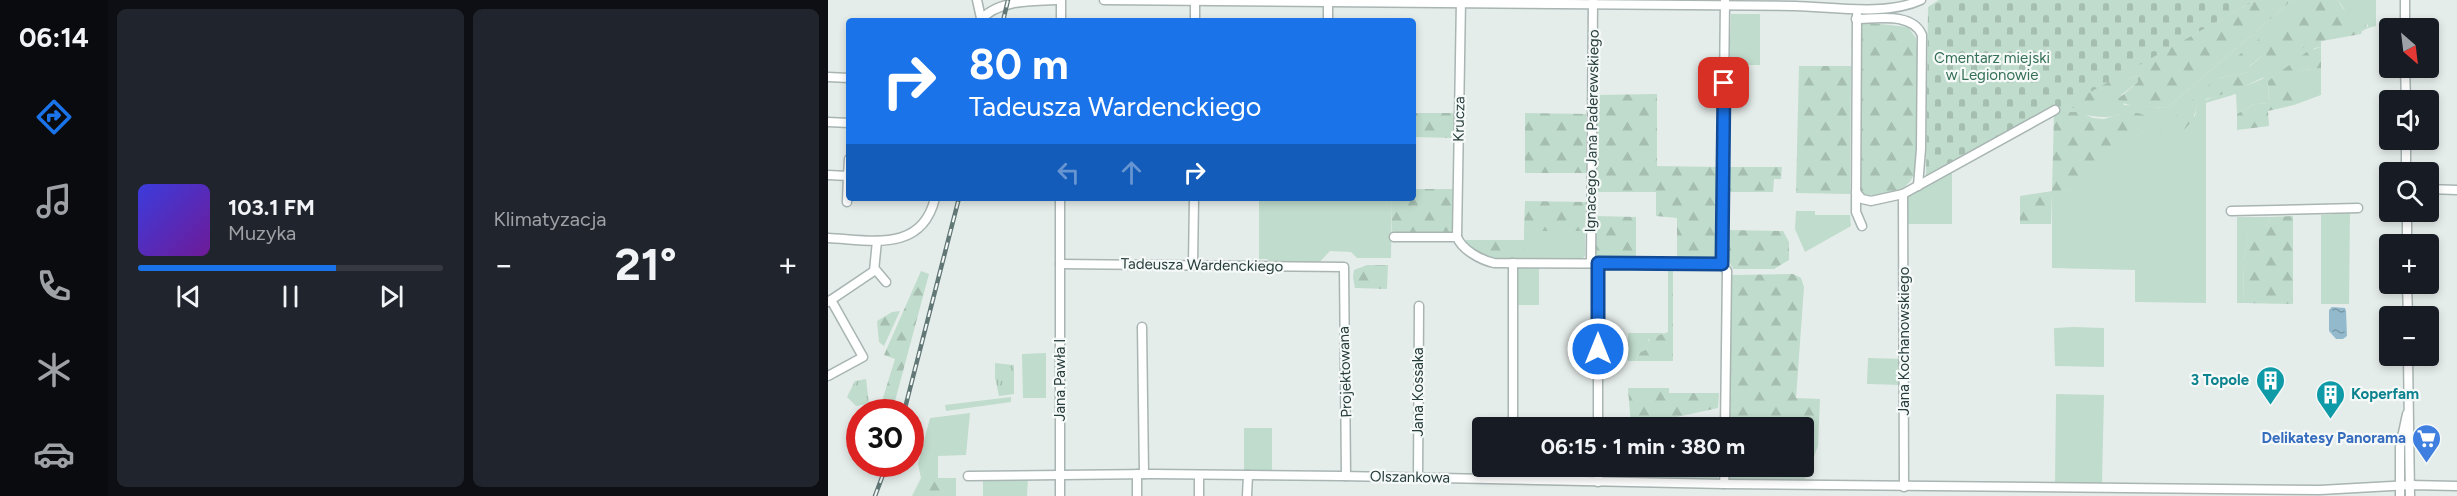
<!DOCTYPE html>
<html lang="pl">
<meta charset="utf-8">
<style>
body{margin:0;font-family:Figtree,sans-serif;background:#20242c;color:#f1f3f6;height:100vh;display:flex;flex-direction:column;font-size:22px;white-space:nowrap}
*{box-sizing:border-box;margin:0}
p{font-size:20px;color:#9ea1a6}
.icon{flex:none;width:33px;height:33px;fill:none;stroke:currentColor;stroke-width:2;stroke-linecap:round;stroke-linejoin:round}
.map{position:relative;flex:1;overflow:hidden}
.details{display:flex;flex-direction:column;gap:9px;padding:9px;background:#0d0f14;width:720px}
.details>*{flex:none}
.guide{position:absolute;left:18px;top:18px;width:570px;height:183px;border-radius:6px;box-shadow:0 3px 9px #0003;background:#1a73e8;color:#fff;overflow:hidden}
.needle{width:39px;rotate:152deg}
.fabs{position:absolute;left:1551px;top:18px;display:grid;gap:12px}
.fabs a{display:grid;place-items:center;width:60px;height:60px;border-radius:6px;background:#171b24;box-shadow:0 3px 9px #0003;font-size:30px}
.speed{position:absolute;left:18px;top:399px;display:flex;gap:12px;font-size:30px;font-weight:700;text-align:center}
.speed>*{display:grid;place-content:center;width:78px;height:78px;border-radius:50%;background:#171b24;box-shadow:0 3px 9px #0003;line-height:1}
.speed .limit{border:9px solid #d22;background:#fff;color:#111}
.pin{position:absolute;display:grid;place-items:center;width:51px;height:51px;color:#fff;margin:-26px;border-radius:12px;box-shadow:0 3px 9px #0006}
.me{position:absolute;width:66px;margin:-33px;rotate:0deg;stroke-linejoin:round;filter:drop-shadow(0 0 4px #0008)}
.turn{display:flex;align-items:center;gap:21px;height:126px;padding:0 24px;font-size:27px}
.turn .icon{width:78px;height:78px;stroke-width:2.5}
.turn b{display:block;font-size:42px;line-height:51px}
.lanes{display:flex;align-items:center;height:57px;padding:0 24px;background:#0003;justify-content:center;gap:30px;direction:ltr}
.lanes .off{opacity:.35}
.big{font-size:45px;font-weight:700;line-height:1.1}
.details .widget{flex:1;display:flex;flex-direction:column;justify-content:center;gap:9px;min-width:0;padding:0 21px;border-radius:9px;background:#20242c}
.song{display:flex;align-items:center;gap:18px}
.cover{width:72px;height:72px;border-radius:9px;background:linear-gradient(135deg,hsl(240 70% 55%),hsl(280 70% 35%))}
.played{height:6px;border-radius:3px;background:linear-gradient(90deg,#1a73e8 65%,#363941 65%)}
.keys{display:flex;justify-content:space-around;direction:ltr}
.heat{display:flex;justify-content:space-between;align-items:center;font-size:33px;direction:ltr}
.details .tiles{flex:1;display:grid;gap:9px;grid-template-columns:repeat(2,1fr)}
.trip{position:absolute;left:644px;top:417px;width:342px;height:60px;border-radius:6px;background:#171b24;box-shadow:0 3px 9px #0003;font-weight:700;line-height:60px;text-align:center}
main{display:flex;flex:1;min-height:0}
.dock{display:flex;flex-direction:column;width:108px;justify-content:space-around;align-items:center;background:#090b0e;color:#9ea1a6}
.dock .icon{width:42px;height:42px}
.dock .selected{color:#1a73e8}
.dock b{font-size:27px;color:#f1f3f6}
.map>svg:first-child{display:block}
.grass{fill:#c0dccc;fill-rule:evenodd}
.forest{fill:url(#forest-firs)}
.cemetery{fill:url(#cemetery-stones)}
.park{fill:url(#park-tufts)}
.water{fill:url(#water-ripples)}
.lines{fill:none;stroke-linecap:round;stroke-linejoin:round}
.minor-casing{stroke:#a8b5b3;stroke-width:11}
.minor{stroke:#fff;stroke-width:8}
.rail-casing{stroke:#617876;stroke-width:4.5}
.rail{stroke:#f5f9f8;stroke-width:2;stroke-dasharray:7;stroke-linecap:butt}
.route-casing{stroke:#114b97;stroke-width:15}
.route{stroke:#1a73e8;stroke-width:10}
.labels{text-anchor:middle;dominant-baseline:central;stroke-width:4.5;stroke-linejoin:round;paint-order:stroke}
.park-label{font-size:15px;fill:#347055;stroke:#f5f9f8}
.street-label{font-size:15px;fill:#263d3b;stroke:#f5f9f8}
.culture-label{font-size:15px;font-weight:bold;fill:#0d838f;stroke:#f5f9f8;text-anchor:end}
.shop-label{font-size:15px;font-weight:bold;fill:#366cbe;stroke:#f5f9f8;text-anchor:end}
</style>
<main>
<nav class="dock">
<b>06:14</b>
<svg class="icon selected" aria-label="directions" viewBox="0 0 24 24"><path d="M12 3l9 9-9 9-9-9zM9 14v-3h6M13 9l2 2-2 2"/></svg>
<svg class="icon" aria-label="music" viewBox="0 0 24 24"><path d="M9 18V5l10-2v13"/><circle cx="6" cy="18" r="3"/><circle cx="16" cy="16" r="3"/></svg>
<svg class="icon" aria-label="phone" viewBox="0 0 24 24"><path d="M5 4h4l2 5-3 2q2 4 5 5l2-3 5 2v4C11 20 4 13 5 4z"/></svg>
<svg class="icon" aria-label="climate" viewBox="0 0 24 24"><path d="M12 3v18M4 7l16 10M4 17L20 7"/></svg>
<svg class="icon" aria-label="car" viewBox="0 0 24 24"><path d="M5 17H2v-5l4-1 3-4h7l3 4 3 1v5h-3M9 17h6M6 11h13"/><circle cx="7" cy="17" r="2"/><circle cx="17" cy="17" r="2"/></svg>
</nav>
<section class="details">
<div class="tiles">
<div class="widget">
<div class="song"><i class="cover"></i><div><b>103.1 FM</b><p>Muzyka</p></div></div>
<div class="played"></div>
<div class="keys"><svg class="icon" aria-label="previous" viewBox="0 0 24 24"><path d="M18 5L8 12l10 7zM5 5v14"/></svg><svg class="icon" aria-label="pause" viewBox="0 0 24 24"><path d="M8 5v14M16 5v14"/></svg><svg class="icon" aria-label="next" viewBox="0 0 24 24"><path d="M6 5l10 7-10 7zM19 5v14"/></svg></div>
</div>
<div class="widget"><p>Klimatyzacja</p>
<div class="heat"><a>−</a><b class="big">21°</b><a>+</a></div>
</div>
</div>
</section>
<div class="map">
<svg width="1629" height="496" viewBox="0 0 1629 496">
<defs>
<pattern id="forest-firs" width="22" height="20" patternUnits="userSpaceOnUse" patternTransform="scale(1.5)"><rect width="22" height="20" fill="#c0dccc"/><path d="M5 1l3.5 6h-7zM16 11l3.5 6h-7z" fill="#a5beb0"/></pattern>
<pattern id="cemetery-stones" width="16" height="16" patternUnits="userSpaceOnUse" patternTransform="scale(1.5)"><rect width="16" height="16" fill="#c0dccc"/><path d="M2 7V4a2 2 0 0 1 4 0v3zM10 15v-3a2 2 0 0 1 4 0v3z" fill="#a5beb0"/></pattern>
<pattern id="park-tufts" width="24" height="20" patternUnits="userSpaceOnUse" patternTransform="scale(1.5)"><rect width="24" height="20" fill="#c0dccc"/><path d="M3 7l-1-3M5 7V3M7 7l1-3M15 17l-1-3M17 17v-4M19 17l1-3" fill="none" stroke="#a5beb0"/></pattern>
<pattern id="water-ripples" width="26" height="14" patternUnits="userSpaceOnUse" patternTransform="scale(1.5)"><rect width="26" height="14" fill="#93bacc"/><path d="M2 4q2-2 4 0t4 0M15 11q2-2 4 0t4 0" fill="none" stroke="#7898a7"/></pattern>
</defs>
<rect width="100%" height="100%" fill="#e5edeb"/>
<!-- grass -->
<g class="grass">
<path d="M1464,0H1480L1420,68L1435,55C1463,59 1469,47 1493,39V47L1487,48L1440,81L1441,104L1428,103L1409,114L1408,94L1378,103V303L1307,302V270L1224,268V191L1241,190L1315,131L1292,114C1269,123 1250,109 1226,113L1236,106C1253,114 1292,87 1306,76L1310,77V82L1293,95L1296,105L1339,108ZM1421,72H1430L1436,78C1415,89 1389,92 1369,105L1367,116L1328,141L1392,78Z"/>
<polygon points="1510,0 1548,0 1548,26 1540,28 1540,25 1521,16"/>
<polygon points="903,14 932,14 932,65 901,65"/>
<polygon points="1493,68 1493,95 1466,105 1466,74 1476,70"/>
<polygon points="1124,170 1124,224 1078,224 1078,195"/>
<polygon points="431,198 564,198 563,258 529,258 523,252 502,251 490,264 444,263 439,259 431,259"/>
<polygon points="968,211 987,211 987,215 1022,215 1023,226 977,252 967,229"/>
<polygon points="1522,213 1521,304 1493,304 1493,215"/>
<polygon points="1409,217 1442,217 1441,223 1420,237 1416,260 1415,303 1409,303"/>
<polygon points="696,231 757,231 757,256 752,261 696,260"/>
<rect x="687" y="267" width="24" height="38"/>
<polygon points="1246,327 1276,328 1276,367 1227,366 1226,328"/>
<polygon points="800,333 836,333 820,340 820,349 810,353 808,361 800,361"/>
<polygon points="218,353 218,398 195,398 194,354"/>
<polygon points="1040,358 1074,359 1074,385 1039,384"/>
<polygon points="1228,394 1276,395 1274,483 1227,483"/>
<polygon points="183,397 183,402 118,411 117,405"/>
<polygon points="142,413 138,455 110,456 110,478 93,478 90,464 102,418"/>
<polygon points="416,428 444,428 444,472 416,471"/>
<polygon points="802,467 828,467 820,478 802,478"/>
<polygon points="155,478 200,478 199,496 155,496"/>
</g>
<!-- forest -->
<g class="forest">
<path d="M1428,0H1464L1339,108L1304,106L1292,102L1290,99L1310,82V77L1306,76C1291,88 1256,116 1236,106Z"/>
<path d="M1480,0H1510C1520,21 1534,14 1540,28L1534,31L1533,34L1483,43L1457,60L1435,55L1414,72L1403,69L1401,63Z"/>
<path d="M1034,22L1080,27L1088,38L1091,75L1088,170C1080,194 1055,198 1033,194Z"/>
<polygon points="1493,47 1493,68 1476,70 1467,74 1466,105 1440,111 1441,126 1409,130 1409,114 1428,103 1441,104 1440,81 1480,51"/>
<polygon points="971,66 1023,66 1022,194 968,193"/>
<path d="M1421,72H1430L1436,77L1409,90L1378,99L1376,103L1369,105C1365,129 1350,136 1328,141V134L1382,84L1392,78Z"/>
<polygon points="829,94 829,166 891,167 889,258 885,262 849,262 849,218 828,216 828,192 768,192 768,95"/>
<polygon points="1233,112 1251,112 1265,118 1276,119 1292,114 1310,113 1316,115 1318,124 1315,131 1257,182 1241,190 1224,192 1223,224 1192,224 1192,196 1224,191 1226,113"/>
<polygon points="585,113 626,113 626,138 585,137"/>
<polygon points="697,113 758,114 758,173 697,173"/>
<polygon points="900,167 954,167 953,179 946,179 945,192 900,192"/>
<polygon points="585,189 625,189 624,234 564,235 564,198 585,198"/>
<polygon points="697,201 758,202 757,231 696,231"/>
<polygon points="768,216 808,217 808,261 772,261 767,255"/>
<polygon points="1465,216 1465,304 1415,303 1416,260 1420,236 1441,223 1442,217"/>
<polygon points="900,230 955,231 961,242 961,260 946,269 905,269 900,259"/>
<path d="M635,240H696V260C670,260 653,263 635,240Z"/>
<polygon points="539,265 560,265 559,289 527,288 525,277 526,270"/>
<polygon points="838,268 845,268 845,361 808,361 810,353 820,349 819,343 823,338 840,332 840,270"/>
<polygon points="93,271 101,274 66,405 54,401 67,359 56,355"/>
<polygon points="965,274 973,278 976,287 968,398 992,399 990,446 977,479 902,479 902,467 975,466 975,428 902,427 904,275"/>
<polygon points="72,311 56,346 51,342 49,321 64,312"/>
<polygon points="800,388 841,388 841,393 891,393 890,408 803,427"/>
<polygon points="828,466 890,467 890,479 820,478"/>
<polygon points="93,478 128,478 128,496 84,496"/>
</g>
<!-- cemetery -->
<polygon class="cemetery" points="1111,0 1428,0 1230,110 1228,105 1100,178 1098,175 1100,7"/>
<!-- park -->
<g class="park">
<polygon points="167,363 186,365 186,394 171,396 167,378"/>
<polygon points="38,379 41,404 28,406 19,397 27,381"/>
</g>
<!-- water -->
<polygon class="water" points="1504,307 1517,308 1518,311 1519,336 1515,339 1508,339 1501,331 1501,310"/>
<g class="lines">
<defs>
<g id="minor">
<polyline points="149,0 153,18"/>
<path d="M276,0L967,6C1005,7 1059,16 1093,0"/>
<polyline points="1577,0 1577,28"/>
<polyline points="1029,15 1028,212 1034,226"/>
<path d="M1028,19C1050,19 1084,12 1094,35L1093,149L1090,186"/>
<path d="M152,21C168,0 203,1 229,0"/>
<polyline points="233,21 233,0"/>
<polyline points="367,21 367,0"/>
<polyline points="500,21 500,0"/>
<polyline points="1577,68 1578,100"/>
<polyline points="0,77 21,78"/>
<polyline points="0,122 21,123"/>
<polyline points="1578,140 1578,172"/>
<polyline points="0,175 20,176 21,159"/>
<polyline points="1600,189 1629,190"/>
<polyline points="1028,192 1034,199 1043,201 1075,194 1227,110"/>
<polyline points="1075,194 1076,487"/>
<polyline points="19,202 20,176"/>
<polyline points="1403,211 1530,208"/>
<polyline points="1579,212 1579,244"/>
<path d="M566,237H629C634,250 653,260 666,263L894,264"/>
<polyline points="629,237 633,0"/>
<path d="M0,238C43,240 94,253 107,198"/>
<polyline points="763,263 765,0"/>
<polyline points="770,263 770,428"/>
<polyline points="232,264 516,267 518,476"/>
<polyline points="894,264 897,1"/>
<polyline points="894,264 899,271 897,428"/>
<polyline points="365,265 366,198"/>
<polyline points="47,269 58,282"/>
<polyline points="1579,284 1580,316"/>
<polyline points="0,302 46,271 49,241"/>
<polyline points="314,327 316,474"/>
<polyline points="1580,356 1582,496"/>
<polyline points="0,376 35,357 3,300"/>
<polyline points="685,428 685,263"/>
<polyline points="685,466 685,479"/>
<polyline points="140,476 325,474 514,476 896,484 1492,490 1582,485 1629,486"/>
<polyline points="590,478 591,306"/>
<polyline points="770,482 770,466"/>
<polyline points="896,484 897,466"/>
<polyline points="232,496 232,198"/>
<polyline points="309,496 309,474"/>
<polyline points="371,496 371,475"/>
<polyline points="419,496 420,475"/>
<polyline points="1572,496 1572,447 1579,414"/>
</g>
</defs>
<!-- minor casing -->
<use href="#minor" class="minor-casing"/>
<!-- minor -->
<use href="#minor" class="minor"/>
<defs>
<g id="rail">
<polyline points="175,21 180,0"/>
<polyline points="76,412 131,198"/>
<polyline points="47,496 59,464"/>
</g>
</defs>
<!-- rail casing -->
<use href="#rail" class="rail-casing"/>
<!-- rail -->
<use href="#rail" class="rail"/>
</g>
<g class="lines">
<defs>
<polyline id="route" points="770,349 770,263 894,264 896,83"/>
</defs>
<!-- route casing -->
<use href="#route" class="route-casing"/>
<!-- route -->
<use href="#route" class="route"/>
</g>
<!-- icons -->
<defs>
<symbol id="building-pin" viewBox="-11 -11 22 30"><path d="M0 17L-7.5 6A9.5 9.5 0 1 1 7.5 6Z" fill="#0f9aa8" stroke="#f5f9f8"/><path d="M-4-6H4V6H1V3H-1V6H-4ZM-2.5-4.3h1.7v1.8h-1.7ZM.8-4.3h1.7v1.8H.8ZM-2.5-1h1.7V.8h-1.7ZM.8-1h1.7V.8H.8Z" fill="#fff"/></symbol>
<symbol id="supermarket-pin" viewBox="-11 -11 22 30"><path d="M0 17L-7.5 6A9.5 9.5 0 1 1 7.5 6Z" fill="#3f7fe0" stroke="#f5f9f8"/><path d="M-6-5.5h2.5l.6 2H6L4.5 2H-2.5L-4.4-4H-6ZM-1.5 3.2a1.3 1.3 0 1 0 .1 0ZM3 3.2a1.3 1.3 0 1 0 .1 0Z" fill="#fff"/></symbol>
</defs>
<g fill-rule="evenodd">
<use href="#building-pin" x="1426" y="364" width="33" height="45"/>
<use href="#building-pin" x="1486" y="378" width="33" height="45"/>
<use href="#supermarket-pin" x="1582" y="422" width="33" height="45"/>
</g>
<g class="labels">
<!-- park labels -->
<g class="park-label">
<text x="1164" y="58">Cmentarz miejski<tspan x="1164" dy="17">w Legionowie</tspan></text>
</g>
<!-- street labels -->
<g class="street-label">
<text transform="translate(631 119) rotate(-89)">Krucza</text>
<text transform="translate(764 131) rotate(-89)">Ignacego Jana Paderewskiego</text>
<text transform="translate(374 265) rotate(1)">Tadeusza Wardenckiego</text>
<text transform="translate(1076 341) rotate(-90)">Jana Kochanowskiego</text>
<text transform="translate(517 372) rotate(-92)">Projektowana</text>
<text transform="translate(232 380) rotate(-90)">Jana Pawła I</text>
<text transform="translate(590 392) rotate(-90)">Jana Kossaka</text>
<text transform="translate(582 477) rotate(1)">Olszankowa</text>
</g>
<!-- culture labels -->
<g class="culture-label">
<text x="1421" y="380">3 Topole</text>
<text x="1523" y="394" text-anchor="start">Koperfam</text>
</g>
<!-- shop labels -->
<g class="shop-label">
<text x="1578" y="438">Delikatesy Panorama</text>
</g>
</g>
</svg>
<div class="fabs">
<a><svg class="needle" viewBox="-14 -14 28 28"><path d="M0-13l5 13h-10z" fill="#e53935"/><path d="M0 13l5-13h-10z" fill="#9ea1a6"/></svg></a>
<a><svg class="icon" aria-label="sound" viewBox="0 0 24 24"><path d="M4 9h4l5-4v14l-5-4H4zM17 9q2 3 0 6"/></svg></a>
<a><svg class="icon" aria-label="search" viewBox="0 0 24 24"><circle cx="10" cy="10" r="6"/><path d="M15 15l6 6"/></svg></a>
<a>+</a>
<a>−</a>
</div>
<div class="speed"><div class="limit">30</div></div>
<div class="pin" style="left:896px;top:83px;background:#d93025"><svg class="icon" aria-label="arrive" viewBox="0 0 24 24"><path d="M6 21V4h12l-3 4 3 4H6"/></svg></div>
<svg class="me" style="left:770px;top:349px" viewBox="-20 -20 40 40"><circle r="17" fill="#1a73e8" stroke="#fff" stroke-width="3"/><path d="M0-11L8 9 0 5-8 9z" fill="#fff"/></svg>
<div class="trip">06:15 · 1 min · 380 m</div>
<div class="guide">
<div class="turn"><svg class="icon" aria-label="right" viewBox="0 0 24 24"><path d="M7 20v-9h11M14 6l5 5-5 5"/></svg><div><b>80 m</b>Tadeusza Wardenckiego</div></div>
<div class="lanes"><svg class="icon off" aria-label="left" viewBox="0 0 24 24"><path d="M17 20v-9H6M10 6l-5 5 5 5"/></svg><svg class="icon off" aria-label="ahead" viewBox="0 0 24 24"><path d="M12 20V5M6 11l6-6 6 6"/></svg><svg class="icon" aria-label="right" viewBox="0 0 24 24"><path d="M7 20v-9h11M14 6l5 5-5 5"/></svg></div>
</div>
</div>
</main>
